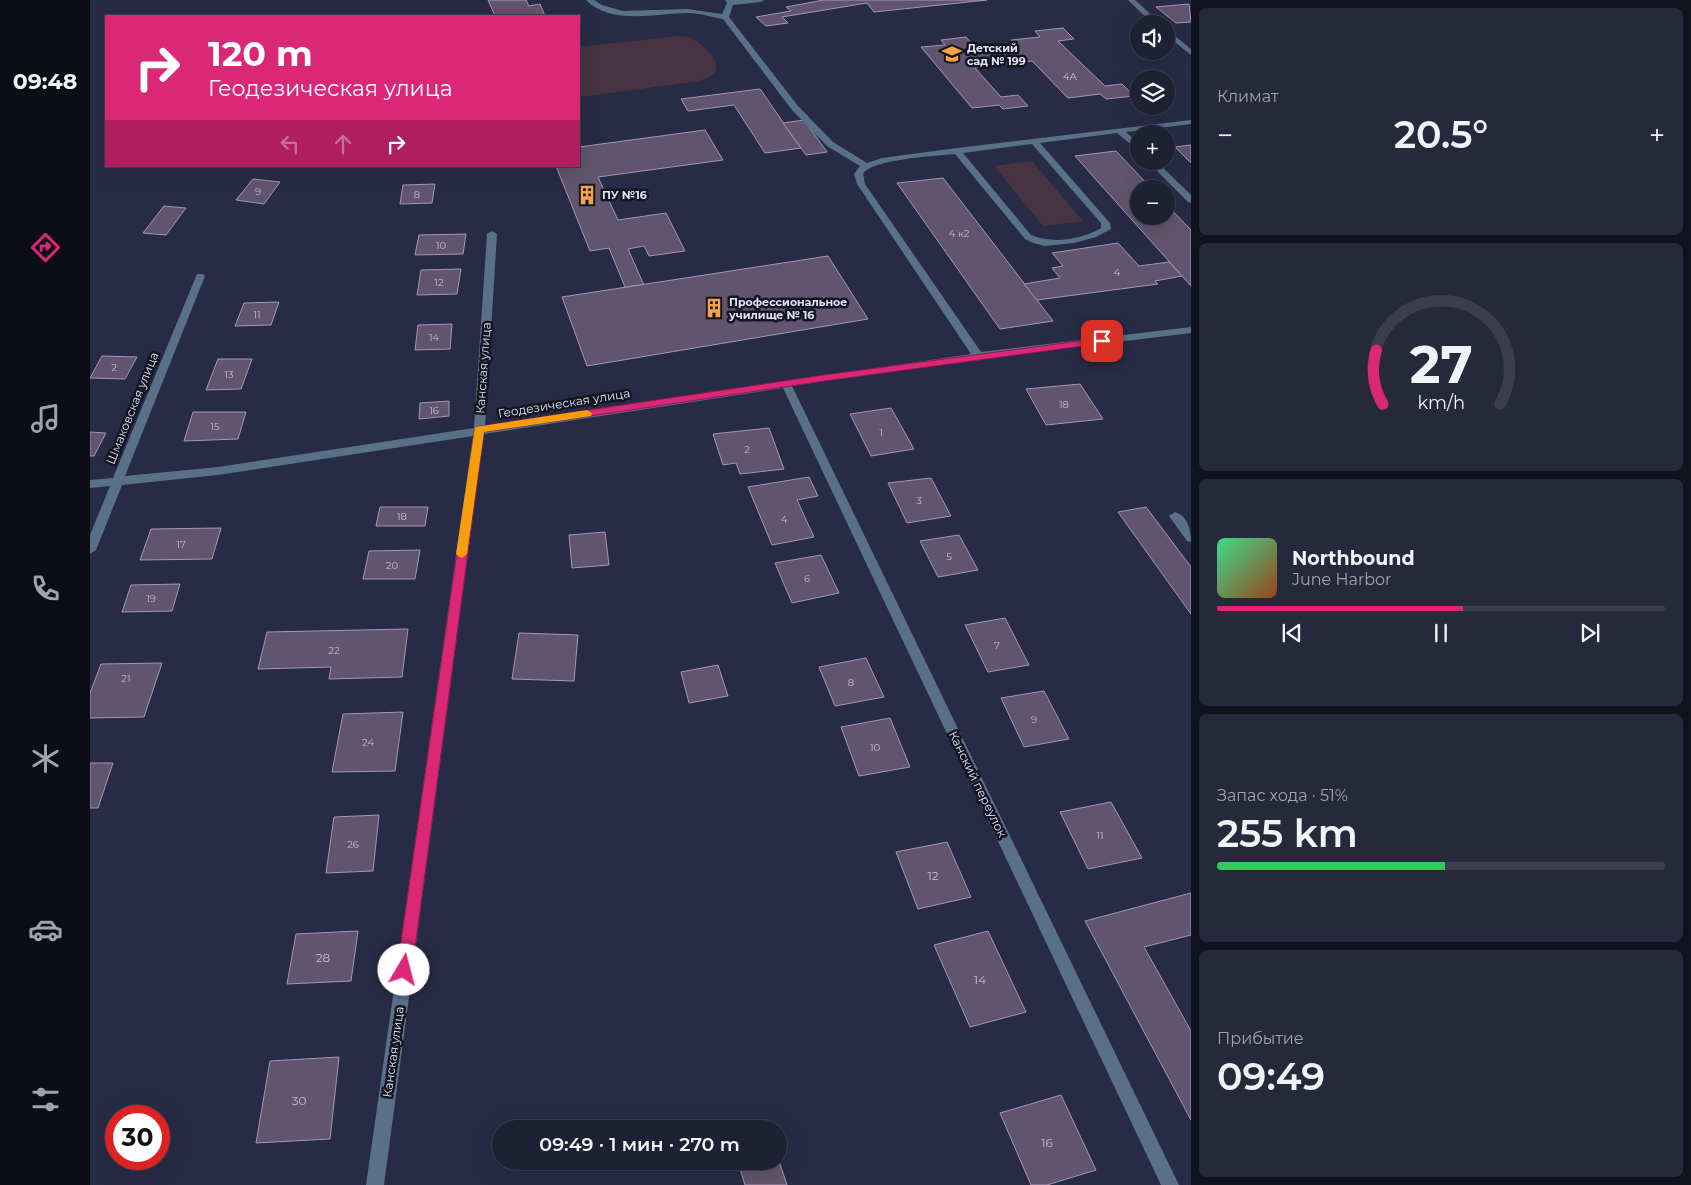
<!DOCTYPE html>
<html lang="ru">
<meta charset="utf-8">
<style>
body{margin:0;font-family:Montserrat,sans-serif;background:#26283c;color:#f1f3f6;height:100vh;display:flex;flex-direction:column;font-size:19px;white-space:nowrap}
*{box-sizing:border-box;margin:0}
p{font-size:16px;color:#a1a3ac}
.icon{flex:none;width:28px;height:28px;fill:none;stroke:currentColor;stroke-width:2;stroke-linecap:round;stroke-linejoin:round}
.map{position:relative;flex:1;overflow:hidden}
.drawer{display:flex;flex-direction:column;gap:8px;padding:8px;background:#10121d;width:500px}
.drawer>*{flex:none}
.banner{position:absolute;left:15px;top:15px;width:475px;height:152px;border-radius:0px;box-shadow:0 5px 20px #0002,0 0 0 1px #3c3e4f;background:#db2777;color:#fff;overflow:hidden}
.buttons{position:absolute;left:1040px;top:15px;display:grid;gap:10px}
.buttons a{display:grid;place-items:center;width:45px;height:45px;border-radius:50%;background:#1e2034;box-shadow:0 5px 20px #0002,0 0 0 1px #3c3e4f;font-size:25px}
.speed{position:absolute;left:15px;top:1105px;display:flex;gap:10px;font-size:25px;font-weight:700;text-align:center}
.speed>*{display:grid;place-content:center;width:65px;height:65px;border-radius:50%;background:#1e2034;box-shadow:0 5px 20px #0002,0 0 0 1px #3c3e4f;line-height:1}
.speed .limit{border:8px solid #d22;background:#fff;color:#111}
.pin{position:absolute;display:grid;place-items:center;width:42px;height:42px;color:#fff;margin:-21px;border-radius:10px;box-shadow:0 2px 8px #0006}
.me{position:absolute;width:55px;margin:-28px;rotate:8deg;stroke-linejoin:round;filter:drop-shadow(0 0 4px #0008)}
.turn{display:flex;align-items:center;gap:18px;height:105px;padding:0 20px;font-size:22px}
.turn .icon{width:65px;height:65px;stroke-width:2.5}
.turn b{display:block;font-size:35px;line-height:42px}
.lanes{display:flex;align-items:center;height:48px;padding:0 20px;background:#0003;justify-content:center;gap:25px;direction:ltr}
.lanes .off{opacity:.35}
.big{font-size:38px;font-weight:600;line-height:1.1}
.drawer .tile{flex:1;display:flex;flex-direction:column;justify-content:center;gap:8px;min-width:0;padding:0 18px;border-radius:8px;background:#26283c}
.drawer .dial{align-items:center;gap:0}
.dial svg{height:130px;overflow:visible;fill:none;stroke:#3c3e4f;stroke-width:7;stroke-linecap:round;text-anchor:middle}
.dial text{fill:#f1f3f6;stroke:none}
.song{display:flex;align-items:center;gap:15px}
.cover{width:60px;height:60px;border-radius:8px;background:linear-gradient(135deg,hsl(150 70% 55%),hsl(20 70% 35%))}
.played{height:5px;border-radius:2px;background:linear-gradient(90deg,#db2777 55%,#3c3e4f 55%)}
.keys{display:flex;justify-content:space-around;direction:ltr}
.heat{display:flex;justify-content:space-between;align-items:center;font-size:28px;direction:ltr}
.charge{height:8px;border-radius:4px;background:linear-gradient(90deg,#34c759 51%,#3c3e4f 0)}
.trip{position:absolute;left:402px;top:1120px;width:295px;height:50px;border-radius:25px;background:#1e2034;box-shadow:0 5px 20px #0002,0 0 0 1px #3c3e4f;font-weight:600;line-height:50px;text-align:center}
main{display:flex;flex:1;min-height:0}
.tabs{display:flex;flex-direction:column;width:90px;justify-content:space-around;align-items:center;background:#0c0d15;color:#a1a3ac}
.tabs .icon{width:35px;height:35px}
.tabs .current{color:#db2777}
.tabs b{font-size:22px;color:#f1f3f6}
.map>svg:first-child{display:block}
.green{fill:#483343}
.building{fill:#61546e;stroke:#a597b5}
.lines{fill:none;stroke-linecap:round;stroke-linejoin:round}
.minor{fill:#597188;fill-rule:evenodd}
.route{fill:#db2777;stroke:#8e194d}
.slow{fill:#f59e0b}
.labels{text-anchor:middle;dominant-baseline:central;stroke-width:5;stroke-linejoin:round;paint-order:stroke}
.number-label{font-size:10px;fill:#c0bfd2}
.far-poi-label{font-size:11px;font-weight:bold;fill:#e0e3f4;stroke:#131520;text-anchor:start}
.street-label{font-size:12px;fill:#e0e3f4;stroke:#131520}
.near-number-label{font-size:12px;fill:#c0bfd2}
</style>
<main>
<nav class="tabs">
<b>09:48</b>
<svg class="icon current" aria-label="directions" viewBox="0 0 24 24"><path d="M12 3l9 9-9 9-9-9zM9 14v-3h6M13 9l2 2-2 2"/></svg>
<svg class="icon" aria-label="music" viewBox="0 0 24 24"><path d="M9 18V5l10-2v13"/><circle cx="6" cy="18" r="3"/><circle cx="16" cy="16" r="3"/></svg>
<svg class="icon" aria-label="phone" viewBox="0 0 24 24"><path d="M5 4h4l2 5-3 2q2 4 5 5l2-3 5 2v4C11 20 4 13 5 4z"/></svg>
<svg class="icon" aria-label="climate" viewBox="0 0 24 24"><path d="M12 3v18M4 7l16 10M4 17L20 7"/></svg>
<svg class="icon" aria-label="car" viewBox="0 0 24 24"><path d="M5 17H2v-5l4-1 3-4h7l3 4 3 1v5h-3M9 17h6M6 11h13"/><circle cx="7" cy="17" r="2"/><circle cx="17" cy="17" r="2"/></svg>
<svg class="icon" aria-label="filters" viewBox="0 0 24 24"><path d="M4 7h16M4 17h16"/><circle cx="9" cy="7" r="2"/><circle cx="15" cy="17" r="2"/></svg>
</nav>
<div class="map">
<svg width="1101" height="1185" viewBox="0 0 1101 1185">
<rect width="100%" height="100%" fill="#282b45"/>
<!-- green -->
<g class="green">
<path d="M587,36C590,36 595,36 599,37C608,40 629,58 626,69C624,76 616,78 611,81L489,97V47Z"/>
<polygon points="942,161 993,221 953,226 904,166"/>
</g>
<!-- building -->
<g class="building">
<polygon points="398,0 436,0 439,6 450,4 455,16 405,16"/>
<polygon points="734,0 897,0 784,12 777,3 692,17 698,23 676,26 666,17 701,11 696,7"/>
<polygon points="1099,4 1101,22 1086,23 1066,7"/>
<polygon points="973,28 984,39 968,41 1015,86 1032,84 1044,96 1016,99 1010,94 978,98 942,61 885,68 911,97 928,95 938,106 913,109 909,105 882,108 831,47 855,45 851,40 876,37 888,51 928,47 921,40 950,37 945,31"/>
<polygon points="670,89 711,148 675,153 644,105 598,111 591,99"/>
<polygon points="714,120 737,152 716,155 693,123"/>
<polygon points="615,130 633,160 508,177 528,220 576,213 595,251 559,256 554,246 538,249 554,285 535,287 519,248 500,251 466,166 489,166 489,147"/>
<polygon points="1101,145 1101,163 1085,147"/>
<polygon points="1026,151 1062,189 1049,189 1049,216 1076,216 1076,204 1101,230 1101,286 985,156"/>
<polygon points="853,178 947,300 963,321 910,329 807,183"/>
<polygon points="163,179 190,182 174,204 146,200"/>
<polygon points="345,184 342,203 310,204 313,185"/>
<polygon points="74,206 96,208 76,235 53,233"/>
<polygon points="376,234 373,254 325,255 329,235"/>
<polygon points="1028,243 1049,266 1079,262 1092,276 1065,281 1068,284 947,300 934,284 970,278 962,268 973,266 962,253"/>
<polygon points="738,256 778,319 497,366 472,297"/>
<polygon points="371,269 367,294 327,295 331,270"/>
<polygon points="189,302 181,325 145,326 154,303"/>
<polygon points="362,324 360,349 325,350 328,325"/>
<polygon points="12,356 47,357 35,379 0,378"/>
<polygon points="128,359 162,359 151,389 116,390"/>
<polygon points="990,384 1013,419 956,425 936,389"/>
<polygon points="359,401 359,416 329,419 330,403"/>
<polygon points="801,408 824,449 781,456 760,414"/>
<polygon points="103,412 156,412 148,439 94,441"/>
<polygon points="679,428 694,469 650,474 646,463 633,465 623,434"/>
<polygon points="0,432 16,433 4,456 0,456"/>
<polygon points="719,477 728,496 707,500 724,537 682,545 658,487"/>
<polygon points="841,478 861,516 817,523 798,483"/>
<polygon points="290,507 338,507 335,526 286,526"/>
<polygon points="1056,507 1101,567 1101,614 1028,512"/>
<polygon points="131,528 122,559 50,560 61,529"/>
<polygon points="515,532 519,565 482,568 479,535"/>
<polygon points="869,535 888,570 848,577 830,541"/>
<polygon points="330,550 325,579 273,579 279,551"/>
<polygon points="731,555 749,593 702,603 685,563"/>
<polygon points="90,584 82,611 32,612 41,585"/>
<polygon points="915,618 939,665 898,672 875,625"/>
<polygon points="318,629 312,677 239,679 241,667 168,669 177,632"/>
<polygon points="429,633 488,635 484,681 422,679"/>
<polygon points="776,658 794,697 745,706 729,667"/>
<polygon points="72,663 54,717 0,718 0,693 11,664"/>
<polygon points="628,665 638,696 599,703 591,672"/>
<polygon points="954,691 979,739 934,747 911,698"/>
<polygon points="313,712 305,771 242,772 253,714"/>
<polygon points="800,718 820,767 769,776 751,727"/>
<polygon points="0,763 23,763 8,808 0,808"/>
<polygon points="1021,802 1052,858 998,869 970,812"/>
<polygon points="289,815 283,871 236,873 244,817"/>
<polygon points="857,842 881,897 828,909 806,852"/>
<polygon points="1101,893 1101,935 1054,947 1101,1031 1101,1120 995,921"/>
<polygon points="268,931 261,981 197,984 206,934"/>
<polygon points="898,931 936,1012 880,1027 844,945"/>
<polygon points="249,1057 240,1139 166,1143 180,1061"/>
<polygon points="971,1095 1006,1170 957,1185 941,1185 910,1113"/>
<polygon points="675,1161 689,1161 697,1185 655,1185 650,1169"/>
</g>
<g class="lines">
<!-- minor -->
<g class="minor">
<path d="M496,0H504L512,5L533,11L597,9L632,14L637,3L635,0H674L671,2L643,5L639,17L708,106L743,142L777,163L792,158L867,148L1101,120V124L1036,132L1049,144V151L1027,133L950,143L1020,223L1021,229L1006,237L984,243L955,246L943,243L935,239L865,154C846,156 782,159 773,174L775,184L891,352L1101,327V333L888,359L702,386L1089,1185H1071L693,388L394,434L294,1185H276L383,436L128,475L32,485L6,550L0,554V535L20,486L0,488V480L23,478L107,274H113L115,276L35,476L128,467L384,428L397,234L402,231L407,234L395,426L881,354L767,184L764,174L770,166L737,146L702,110L633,19C621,17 610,13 598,13C565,13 522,26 496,0ZM942,144L1011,223V228C991,240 963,244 941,235L873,153Z"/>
<polygon points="1038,0 1045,0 1071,24 1063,24"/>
<polygon points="1076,29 1101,49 1101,55 1076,35"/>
<polygon points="1057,161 1066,161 1101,195 1101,203 1098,202"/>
<path d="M1085,512C1098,516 1101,531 1101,542L1097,541L1079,516Z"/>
</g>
</g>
<!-- route -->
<polygon class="route" points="1012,338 1016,341 1015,343 734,381 394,432 322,970 319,975 314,977 309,975 307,970 385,427 734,375"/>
<!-- slow -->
<polygon class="slow" points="497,410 502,413 501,416 394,432 377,554 372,558 368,556 366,554 385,427"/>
<!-- icons -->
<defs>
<symbol id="school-bare" viewBox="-9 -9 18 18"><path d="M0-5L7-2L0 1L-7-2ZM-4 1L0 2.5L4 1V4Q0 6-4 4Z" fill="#f8a14a" stroke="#131520" stroke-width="2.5" paint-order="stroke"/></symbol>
<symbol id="building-bare" viewBox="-9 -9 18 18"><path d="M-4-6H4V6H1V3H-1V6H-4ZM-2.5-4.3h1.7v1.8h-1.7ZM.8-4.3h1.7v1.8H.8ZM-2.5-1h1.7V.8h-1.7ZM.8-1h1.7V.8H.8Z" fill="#f8a14a" stroke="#131520" stroke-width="2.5" paint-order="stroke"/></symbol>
</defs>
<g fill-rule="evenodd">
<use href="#school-bare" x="848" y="40" width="28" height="28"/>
<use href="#building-bare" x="483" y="181" width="28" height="28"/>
<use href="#building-bare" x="610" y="294" width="28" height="28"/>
</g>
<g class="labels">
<!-- number labels -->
<g class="number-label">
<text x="980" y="76">4А</text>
<text x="168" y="191">9</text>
<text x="327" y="194">8</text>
<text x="869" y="233">4 к2</text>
<text x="351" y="245">10</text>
<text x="1027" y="272">4</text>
<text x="349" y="282">12</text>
<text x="167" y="314">11</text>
<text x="344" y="337">14</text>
<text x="24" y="367">2</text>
<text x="139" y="374">13</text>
<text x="974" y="404">18</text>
<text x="344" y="410">16</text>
<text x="125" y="426">15</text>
<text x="791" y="432">1</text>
<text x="657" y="449">2</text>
<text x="829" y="500">3</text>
<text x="312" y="516">18</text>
<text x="694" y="519">4</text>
<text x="91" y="544">17</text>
<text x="859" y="556">5</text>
<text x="302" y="565">20</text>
<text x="717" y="578">6</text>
<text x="61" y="598">19</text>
<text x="907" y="645">7</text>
<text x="244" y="650">22</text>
<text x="36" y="678">21</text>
<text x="761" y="682">8</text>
<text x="944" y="719">9</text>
<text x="278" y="742">24</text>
<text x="785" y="747">10</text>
<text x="1010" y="835">11</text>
<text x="263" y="844">26</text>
</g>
<!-- far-poi labels -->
<g class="far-poi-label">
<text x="877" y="48">Детский<tspan x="877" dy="13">сад № 199</tspan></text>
<text x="512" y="195">ПУ №16</text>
<text x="639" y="302">Профессиональное<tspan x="639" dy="13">училище № 16</tspan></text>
</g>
<!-- street labels -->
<g class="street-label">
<text transform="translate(393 368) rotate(-86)">Канская улица</text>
<text transform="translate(474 403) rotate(-9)">Геодезическая улица</text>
<text transform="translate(42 408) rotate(-68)">Шмаковская улица</text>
<text transform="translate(888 784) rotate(64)">Канский переулок</text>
<text transform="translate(303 1052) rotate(-82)">Канская улица</text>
</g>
<!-- near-number labels -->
<g class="near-number-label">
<text x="843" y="875">12</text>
<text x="233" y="957">28</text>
<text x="890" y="979">14</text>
<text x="209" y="1100">30</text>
<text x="957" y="1142">16</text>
</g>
</g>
</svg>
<div class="buttons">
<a><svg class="icon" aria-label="sound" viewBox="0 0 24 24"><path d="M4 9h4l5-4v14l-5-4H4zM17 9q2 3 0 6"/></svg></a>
<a><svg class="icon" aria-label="layers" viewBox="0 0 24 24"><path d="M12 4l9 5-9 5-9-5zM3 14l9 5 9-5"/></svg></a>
<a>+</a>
<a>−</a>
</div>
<div class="speed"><div class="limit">30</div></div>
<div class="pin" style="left:1012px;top:341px;background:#d93025"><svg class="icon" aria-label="arrive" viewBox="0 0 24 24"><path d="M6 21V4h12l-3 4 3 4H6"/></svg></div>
<svg class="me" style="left:314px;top:970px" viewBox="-20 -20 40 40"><circle r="19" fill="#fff"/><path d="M0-13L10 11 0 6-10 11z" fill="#db2777"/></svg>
<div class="trip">09:49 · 1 мин · 270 m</div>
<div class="banner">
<div class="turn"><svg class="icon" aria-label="right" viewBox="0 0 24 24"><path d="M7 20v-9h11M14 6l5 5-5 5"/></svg><div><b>120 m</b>Геодезическая улица</div></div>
<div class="lanes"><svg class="icon off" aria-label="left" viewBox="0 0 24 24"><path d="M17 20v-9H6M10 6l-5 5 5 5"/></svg><svg class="icon off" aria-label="ahead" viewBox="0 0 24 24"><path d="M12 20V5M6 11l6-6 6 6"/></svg><svg class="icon" aria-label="right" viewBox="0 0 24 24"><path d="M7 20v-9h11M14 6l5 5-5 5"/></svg></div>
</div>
</div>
<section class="drawer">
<div class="tile"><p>Климат</p>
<div class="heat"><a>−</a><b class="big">20.5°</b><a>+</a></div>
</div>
<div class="tile dial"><svg viewBox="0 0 100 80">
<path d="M14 69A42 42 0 1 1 86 69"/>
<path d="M14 69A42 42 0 0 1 10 36" stroke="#db2777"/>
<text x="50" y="56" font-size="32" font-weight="700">27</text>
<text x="50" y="72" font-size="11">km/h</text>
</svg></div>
<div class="tile">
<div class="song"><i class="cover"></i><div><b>Northbound</b><p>June Harbor</p></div></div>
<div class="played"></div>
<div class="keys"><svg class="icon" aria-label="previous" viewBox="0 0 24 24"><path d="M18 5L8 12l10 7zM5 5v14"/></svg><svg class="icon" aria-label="pause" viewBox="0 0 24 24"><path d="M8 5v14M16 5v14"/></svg><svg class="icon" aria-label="next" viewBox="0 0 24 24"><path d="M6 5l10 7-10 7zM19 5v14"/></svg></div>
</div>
<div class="tile"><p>Запас хода · 51%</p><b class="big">255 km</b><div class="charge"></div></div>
<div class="tile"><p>Прибытие</p><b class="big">09:49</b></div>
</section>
</main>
